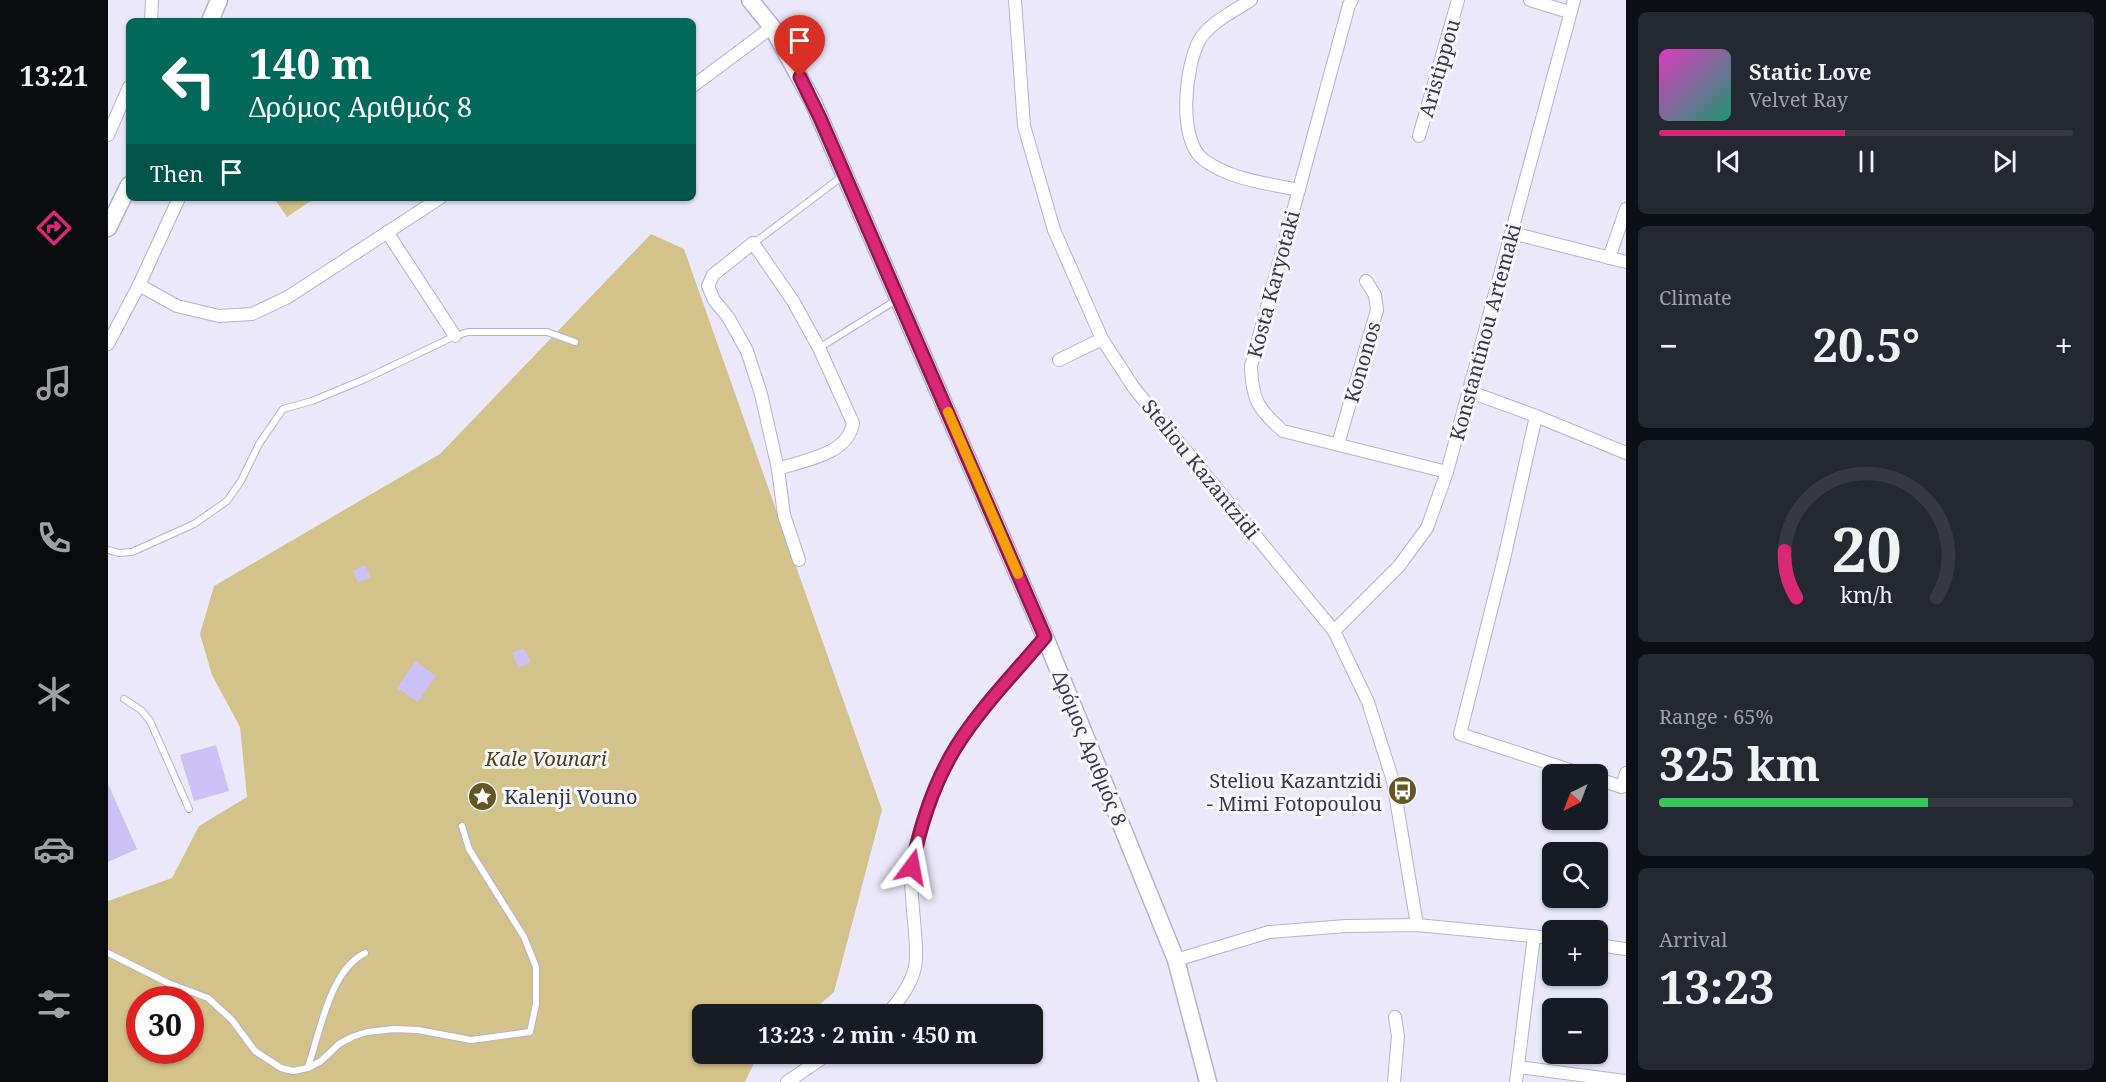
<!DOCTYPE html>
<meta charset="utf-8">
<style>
body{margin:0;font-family:"Noto Serif",serif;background:#242831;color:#f1f3f6;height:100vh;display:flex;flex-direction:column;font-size:22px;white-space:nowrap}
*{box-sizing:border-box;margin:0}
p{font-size:20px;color:#9ea1a6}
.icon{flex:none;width:33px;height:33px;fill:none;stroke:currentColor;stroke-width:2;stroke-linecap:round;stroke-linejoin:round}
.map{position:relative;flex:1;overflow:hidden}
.drawer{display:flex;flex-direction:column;gap:12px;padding:12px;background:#0d0f14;width:480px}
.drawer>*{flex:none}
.banner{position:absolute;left:18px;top:18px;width:570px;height:183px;border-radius:9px;box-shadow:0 2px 4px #0004;background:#00695c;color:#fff;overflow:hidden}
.needle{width:39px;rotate:222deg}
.controls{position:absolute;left:1434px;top:764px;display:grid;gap:12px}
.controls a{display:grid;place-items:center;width:66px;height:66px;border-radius:9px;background:#171b24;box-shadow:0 2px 4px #0004;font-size:30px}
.speed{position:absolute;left:18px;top:986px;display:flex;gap:12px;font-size:30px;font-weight:700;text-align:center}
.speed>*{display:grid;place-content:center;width:78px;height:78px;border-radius:50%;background:#171b24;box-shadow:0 2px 4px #0004;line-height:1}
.speed .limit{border:9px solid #d22;background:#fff;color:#111}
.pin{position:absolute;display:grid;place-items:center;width:51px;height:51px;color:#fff;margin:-62px -26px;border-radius:50% 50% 50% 0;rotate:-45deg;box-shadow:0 0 6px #0007}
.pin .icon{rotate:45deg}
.me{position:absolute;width:66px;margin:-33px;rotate:13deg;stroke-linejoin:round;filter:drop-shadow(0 0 4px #0008)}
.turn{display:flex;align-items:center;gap:21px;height:126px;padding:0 24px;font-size:27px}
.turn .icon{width:78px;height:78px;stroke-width:2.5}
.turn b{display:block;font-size:42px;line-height:51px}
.then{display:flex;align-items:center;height:57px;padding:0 24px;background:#0003;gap:12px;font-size:22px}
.big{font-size:45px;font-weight:700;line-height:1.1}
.drawer .widget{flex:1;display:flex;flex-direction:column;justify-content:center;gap:9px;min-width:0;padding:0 21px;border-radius:9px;background:#242831}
.drawer .dial{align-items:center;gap:0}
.dial svg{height:156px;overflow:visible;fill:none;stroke:#363941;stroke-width:7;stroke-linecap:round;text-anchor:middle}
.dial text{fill:#f1f3f6;stroke:none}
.song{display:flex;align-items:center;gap:18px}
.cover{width:72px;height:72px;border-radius:9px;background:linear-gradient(135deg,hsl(310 70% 55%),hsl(160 70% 35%))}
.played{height:6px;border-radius:3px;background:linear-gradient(90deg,#db2777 45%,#363941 45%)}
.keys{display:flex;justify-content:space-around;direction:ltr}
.heat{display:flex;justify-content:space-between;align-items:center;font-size:33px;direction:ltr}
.charge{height:9px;border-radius:4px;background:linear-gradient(90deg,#34c759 65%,#363941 0)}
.trip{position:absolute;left:584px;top:1004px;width:351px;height:60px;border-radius:9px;background:#171b24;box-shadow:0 2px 4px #0004;font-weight:700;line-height:60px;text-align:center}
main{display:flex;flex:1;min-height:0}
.menu{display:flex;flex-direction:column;width:108px;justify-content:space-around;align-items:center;background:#090b0e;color:#9ea1a6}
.menu .icon{width:42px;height:42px}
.menu .active{color:#db2777}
.menu b{font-size:27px;color:#f1f3f6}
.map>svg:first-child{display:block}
.green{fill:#d3c289;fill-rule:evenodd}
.building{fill:#cbc1f7}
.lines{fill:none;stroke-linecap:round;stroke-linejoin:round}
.lane-casing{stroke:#b6b1d0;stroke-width:8}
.street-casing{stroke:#b6b1d0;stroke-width:14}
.secondary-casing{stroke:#b6b1d0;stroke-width:19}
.lane{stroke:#fff;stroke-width:6}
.street{stroke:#fff;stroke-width:12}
.secondary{stroke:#fff;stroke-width:16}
.route-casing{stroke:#8e194d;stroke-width:15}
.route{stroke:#db2777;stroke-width:10}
.slow{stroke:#f59e0b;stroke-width:10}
.labels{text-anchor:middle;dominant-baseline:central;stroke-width:6;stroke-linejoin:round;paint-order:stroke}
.street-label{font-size:20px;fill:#393744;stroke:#f8f7fe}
.park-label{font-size:20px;font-style:italic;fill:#4d4015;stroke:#f8f7fe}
.poi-label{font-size:20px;fill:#393744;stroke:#f8f7fe;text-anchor:end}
</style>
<main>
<nav class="menu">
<b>13:21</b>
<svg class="icon active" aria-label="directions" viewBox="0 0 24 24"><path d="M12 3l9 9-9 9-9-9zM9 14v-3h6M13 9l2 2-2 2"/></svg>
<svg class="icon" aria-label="music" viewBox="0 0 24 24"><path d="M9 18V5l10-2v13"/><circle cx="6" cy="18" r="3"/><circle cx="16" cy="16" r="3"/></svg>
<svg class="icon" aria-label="phone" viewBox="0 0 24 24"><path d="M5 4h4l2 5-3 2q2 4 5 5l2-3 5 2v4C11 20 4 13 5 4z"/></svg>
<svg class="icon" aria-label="climate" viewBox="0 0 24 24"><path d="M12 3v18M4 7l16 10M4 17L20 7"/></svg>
<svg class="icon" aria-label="car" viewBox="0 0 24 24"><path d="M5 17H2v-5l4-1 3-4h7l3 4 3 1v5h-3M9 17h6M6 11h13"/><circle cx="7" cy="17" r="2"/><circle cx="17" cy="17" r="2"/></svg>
<svg class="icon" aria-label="filters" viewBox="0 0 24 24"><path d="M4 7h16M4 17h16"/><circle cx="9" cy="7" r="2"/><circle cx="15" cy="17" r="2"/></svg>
</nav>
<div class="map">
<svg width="1518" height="1082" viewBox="0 0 1518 1082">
<rect width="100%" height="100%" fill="#ebe8fc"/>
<!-- green -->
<g class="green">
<polygon points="166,198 207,198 179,217"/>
<path d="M543,234L576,249L774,810L726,992L701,1014H594V1053H656L647,1061L637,1082H0V901L64,878L91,826L139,797L132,727L104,675L92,634L106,586L332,454ZM32,999H82V1050H32Z"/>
</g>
<!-- building -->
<g class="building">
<polygon points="257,565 263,577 250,583 245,571"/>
<polygon points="416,648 423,662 411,668 404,653"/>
<polygon points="307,661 328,676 310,702 289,688"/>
<polygon points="108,745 121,791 86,801 72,755"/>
<polygon points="0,784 29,849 0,862"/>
</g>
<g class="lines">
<defs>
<g id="lane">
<polyline points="646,243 736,175"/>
<polyline points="711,348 790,299"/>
<polyline points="0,550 11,553 24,552 86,524 119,501 133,481 151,444 175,409 204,401 257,379 347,336 360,332 439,332 467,342"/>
<polyline points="16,699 33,710 42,721 81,809"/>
<polyline points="0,953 60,983 100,998 124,1020 147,1051 173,1068 185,1071 200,1068 213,1061 231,1044 244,1037 259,1032 286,1029 310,1030 363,1040 422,1032 428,1004 428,967 416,937 361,849 354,826"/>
<path d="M200,1067C212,1032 222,970 257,953"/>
</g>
<g id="street">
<polyline points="907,0 916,126 946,230 994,339 1026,388 1226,631 1260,702 1285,781 1309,925"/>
<path d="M1143,0C1126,11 1103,22 1092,39C1077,65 1069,141 1096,160C1123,180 1159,183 1191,190"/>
<path d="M1244,0L1241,5L1143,366C1144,400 1150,409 1175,431L1339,472"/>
<polyline points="1422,0 1461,12"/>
<polyline points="43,21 44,0"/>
<polyline points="585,86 664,27"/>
<polyline points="0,135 21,87"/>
<polyline points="1311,136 1350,0"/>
<polyline points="279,232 347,336"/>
<polyline points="1404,233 1518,262"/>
<polyline points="1501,258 1518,209"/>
<polyline points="31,285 69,306 111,316 144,314 180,297 332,198"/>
<polyline points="0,344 31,285 71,198"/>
<polyline points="951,360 994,339"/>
<polyline points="1360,391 1428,416 1518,453"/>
<polyline points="1428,416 1396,559 1352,734 1474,774"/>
<polyline points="1230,444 1269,310 1267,295 1258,281"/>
<path d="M670,469C696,460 740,455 745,423L711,348L685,301L645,243L605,275L600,286L606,300L620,317L639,351L653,394L670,469L676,515L691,560"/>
<polyline points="1226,631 1291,566 1319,528 1339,472 1466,0"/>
<polyline points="1490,779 1514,787 1518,773"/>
<polyline points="1490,945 1518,949"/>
<polyline points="1068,960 1161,932 1238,926 1309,925 1444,938"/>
<path d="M779,1014C792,1000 808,978 808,958C809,920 797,883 808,845C817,811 829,777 848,747C872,708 907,673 937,637"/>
<polyline points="1410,1067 1518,1081"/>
<polyline points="679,1082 722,1053"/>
<polyline points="1286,1082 1290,1036 1287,1017"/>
<polyline points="1408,1082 1426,936"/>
</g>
<g id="secondary">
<polyline points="642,0 664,27 705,102 937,637 1068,960 1100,1082"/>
<polyline points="102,21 111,0"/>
<polyline points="0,228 21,185"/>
</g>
</defs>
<!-- lane casing -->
<use href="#lane" class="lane-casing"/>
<!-- street casing -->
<use href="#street" class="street-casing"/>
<!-- secondary casing -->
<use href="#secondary" class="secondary-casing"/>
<!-- lane -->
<use href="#lane" class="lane"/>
<!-- street -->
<use href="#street" class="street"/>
<!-- secondary -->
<use href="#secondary" class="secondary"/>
</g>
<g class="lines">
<defs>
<path id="route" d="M692,77L712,118L937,637C907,673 872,708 848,747C826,783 812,826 804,867"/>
</defs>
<!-- route casing -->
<use href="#route" class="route-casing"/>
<!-- route -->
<use href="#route" class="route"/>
<!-- slow -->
<polyline class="slow" points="840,412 910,574"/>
</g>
<!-- icons -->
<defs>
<symbol id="bus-disc" viewBox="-11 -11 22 22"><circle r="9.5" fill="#645522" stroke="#f8f7fe"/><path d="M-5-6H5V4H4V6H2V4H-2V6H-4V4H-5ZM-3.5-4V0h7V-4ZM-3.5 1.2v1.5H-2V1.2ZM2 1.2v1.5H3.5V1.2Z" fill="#fff"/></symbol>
<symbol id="sight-disc" viewBox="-11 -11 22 22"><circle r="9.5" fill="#645522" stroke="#f8f7fe"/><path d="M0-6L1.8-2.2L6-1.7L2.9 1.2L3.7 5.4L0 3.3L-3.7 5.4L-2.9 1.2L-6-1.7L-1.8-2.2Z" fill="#fff"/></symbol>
</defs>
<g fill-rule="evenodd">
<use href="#bus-disc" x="1278" y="774" width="33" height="33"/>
<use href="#sight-disc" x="358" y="780" width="33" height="33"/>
</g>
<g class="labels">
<!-- street labels -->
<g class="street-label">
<text transform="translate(1331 68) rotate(-74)">Aristippou</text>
<text transform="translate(1165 284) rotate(-75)">Kosta Karyotaki</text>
<text transform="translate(1377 332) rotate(-75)">Konstantinou Artemaki</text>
<text transform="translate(1254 362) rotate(-74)">Kononos</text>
<text transform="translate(1093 469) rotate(51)">Steliou Kazantzidi</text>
<text transform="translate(982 748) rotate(68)">Δρόμος Αριθμός 8</text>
</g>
<!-- park labels -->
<g class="park-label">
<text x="438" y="758">Kale Vounari</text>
</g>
<!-- poi labels -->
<g class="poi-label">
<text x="1274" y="780">Steliou Kazantzidi<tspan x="1274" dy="23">- Mimi Fotopoulou</tspan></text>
<text x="396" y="796" text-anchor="start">Kalenji Vouno</text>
</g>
</g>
</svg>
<div class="controls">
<a><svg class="needle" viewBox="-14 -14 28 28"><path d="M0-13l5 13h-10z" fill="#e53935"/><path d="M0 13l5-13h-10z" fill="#9ea1a6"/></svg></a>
<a><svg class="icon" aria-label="search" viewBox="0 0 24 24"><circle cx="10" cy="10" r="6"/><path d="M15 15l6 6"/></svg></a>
<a>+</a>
<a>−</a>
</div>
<div class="speed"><div class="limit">30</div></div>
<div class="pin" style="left:692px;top:77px;background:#d93025"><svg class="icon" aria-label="arrive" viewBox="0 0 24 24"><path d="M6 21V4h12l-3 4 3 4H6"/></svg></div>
<svg class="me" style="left:804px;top:867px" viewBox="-20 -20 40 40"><path d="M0-17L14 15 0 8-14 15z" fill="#db2777" stroke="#fff" stroke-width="4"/></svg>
<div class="trip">13:23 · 2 min · 450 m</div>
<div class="banner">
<div class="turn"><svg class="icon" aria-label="left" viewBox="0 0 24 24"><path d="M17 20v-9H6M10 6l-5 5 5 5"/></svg><div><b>140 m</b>Δρόμος Αριθμός 8</div></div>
<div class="then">Then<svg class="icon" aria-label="arrive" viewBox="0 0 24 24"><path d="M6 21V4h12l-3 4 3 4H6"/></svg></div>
</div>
</div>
<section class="drawer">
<div class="widget">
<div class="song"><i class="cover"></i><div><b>Static Love</b><p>Velvet Ray</p></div></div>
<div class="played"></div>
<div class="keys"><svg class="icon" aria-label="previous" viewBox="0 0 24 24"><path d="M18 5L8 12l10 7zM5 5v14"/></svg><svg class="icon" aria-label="pause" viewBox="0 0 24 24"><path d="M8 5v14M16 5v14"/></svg><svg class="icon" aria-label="next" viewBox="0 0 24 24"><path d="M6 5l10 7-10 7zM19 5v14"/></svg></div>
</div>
<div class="widget"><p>Climate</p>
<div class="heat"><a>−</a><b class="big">20.5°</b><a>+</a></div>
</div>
<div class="widget dial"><svg viewBox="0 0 100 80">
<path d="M14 69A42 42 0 1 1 86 69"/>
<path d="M14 69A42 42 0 0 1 8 45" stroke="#db2777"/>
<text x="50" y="56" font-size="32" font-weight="700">20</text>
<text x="50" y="72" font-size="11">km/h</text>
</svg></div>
<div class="widget"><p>Range · 65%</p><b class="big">325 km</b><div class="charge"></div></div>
<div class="widget"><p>Arrival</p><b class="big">13:23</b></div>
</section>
</main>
